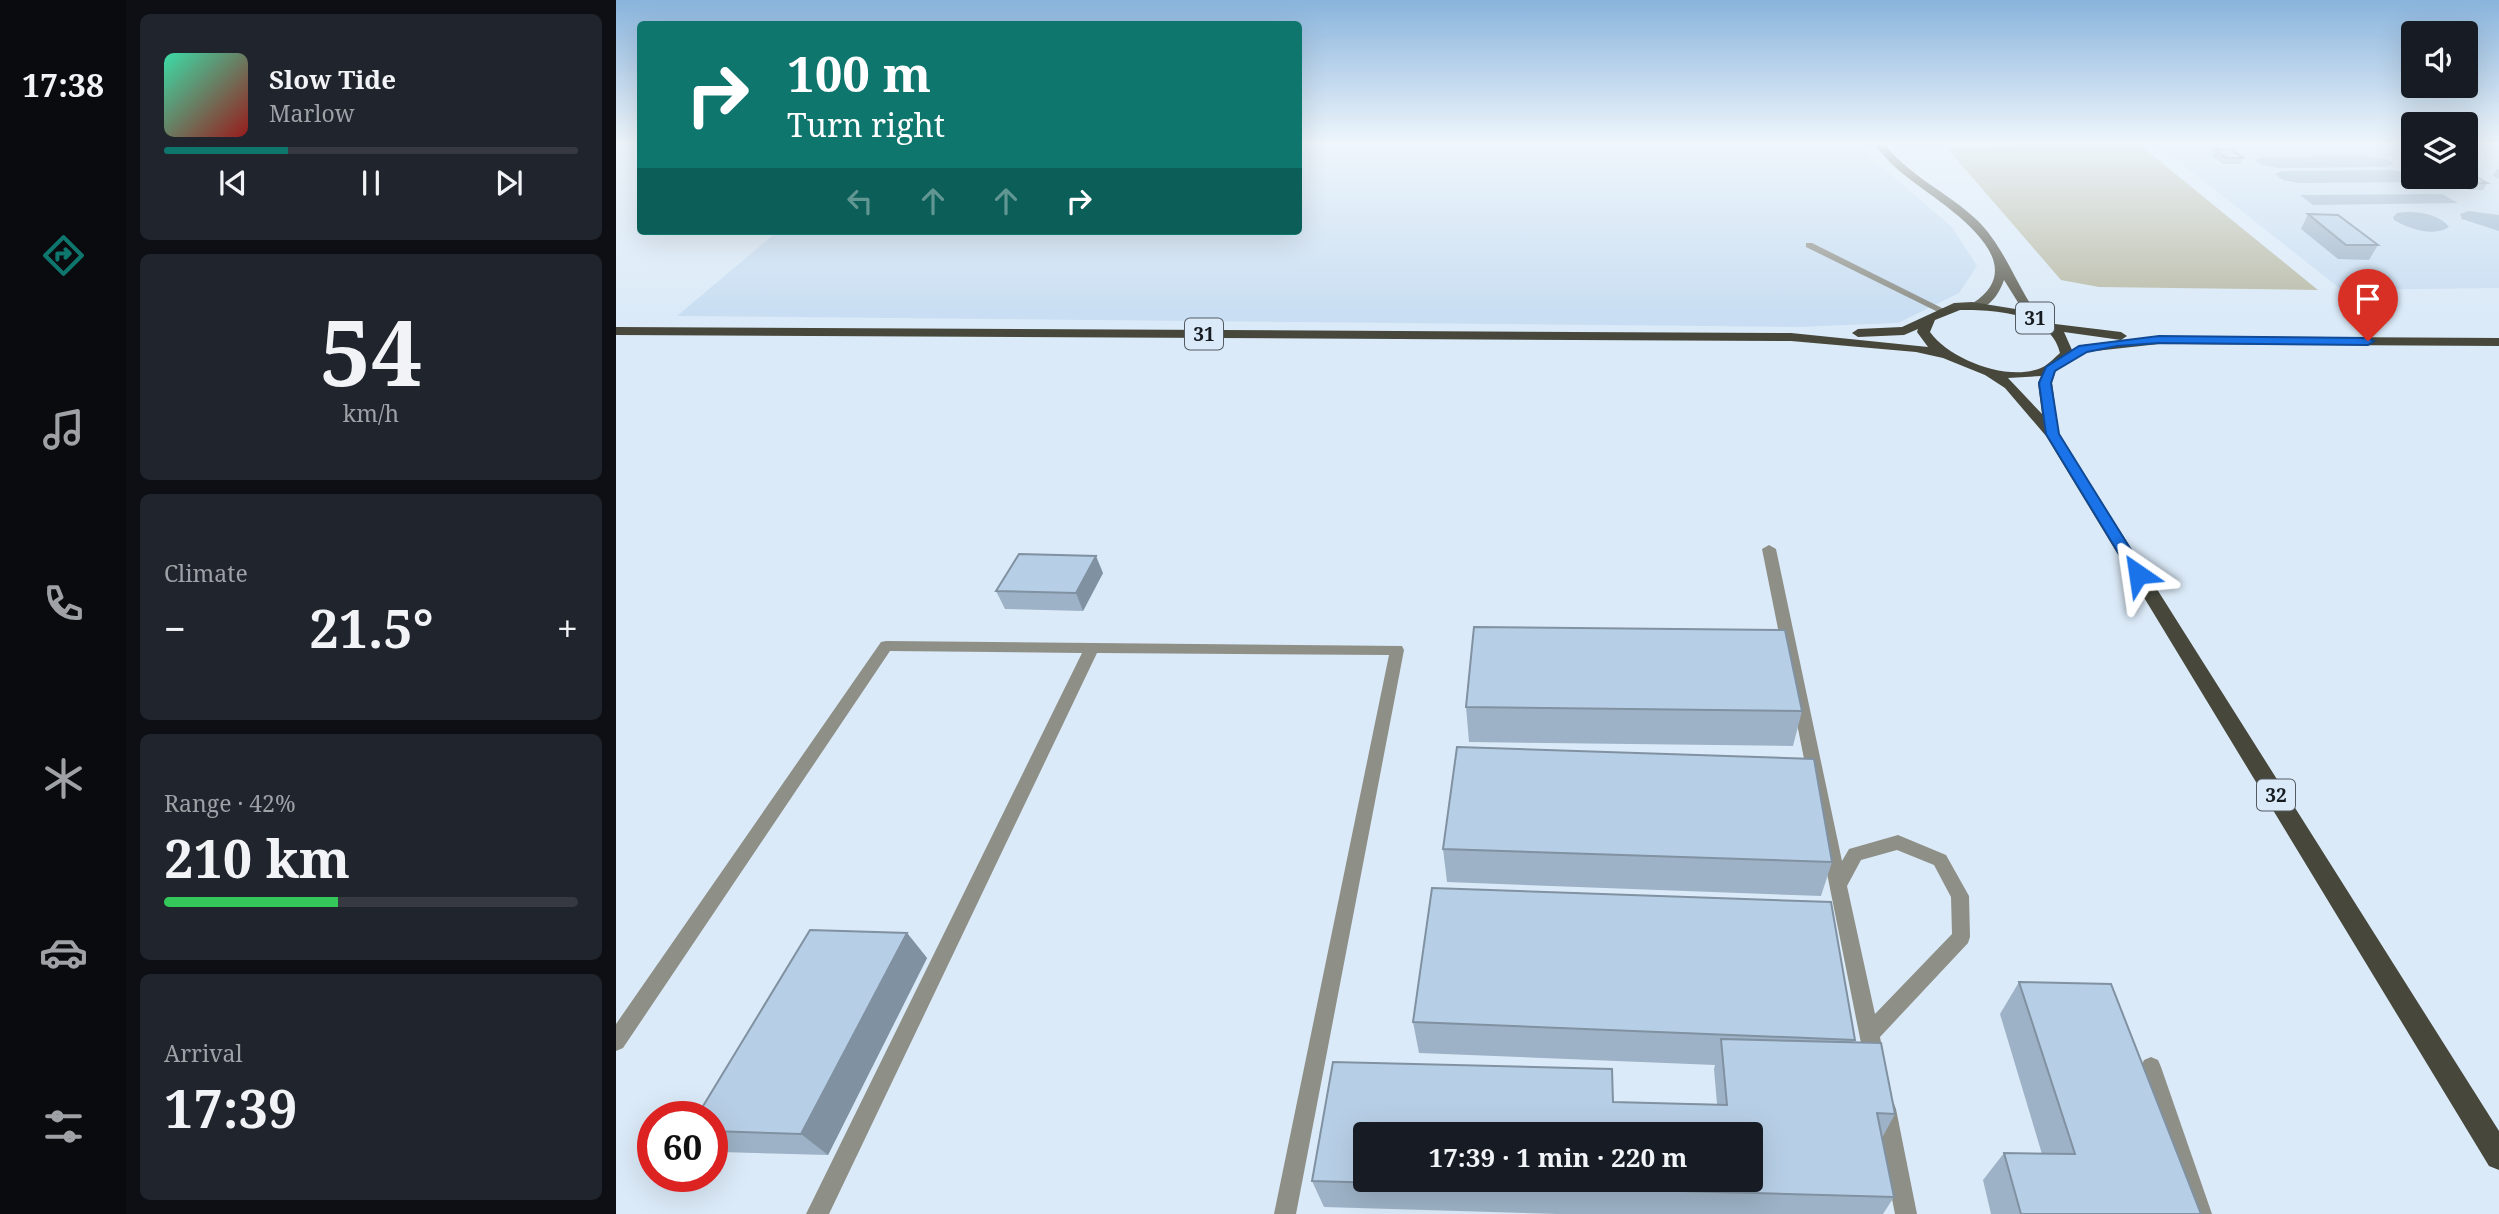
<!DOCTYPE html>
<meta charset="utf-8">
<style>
body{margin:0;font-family:"Noto Serif",serif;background:#20242c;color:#f1f3f6;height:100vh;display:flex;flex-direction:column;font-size:26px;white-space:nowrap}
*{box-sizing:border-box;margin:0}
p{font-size:23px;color:#9ea1a6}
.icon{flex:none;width:38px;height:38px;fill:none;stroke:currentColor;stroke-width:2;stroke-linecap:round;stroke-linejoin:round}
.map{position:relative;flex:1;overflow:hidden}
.side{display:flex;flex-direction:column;gap:14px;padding:14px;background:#0d0f14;width:490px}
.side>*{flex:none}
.hud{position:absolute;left:21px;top:21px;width:665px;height:214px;border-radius:7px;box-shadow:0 7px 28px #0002;background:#0f766e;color:#fff;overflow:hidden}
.fabs{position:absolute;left:1785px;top:21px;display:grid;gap:14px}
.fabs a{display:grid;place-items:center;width:77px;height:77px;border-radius:7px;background:#171b24;box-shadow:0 7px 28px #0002;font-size:35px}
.speed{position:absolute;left:21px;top:1101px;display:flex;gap:14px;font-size:35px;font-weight:700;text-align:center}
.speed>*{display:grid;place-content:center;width:91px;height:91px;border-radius:50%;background:#171b24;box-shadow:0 7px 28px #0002;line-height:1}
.speed .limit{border:10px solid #d22;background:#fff;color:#111}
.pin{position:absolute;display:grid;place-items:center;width:60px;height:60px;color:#fff;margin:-72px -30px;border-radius:50% 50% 50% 0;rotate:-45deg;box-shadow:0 0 7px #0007}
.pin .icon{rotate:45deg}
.me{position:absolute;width:77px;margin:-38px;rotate:328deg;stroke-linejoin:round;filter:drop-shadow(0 0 5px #0008)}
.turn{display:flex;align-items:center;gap:24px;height:147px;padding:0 35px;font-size:32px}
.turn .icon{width:91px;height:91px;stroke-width:2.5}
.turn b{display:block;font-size:49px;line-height:60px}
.lanes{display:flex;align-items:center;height:66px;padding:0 35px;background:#0003;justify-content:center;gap:35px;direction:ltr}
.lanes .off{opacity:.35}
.big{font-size:52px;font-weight:700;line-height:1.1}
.side .tile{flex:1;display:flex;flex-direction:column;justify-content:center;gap:10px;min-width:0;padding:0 24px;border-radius:10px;background:#20242c}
.side .dial{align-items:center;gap:0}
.dial b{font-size:91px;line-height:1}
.song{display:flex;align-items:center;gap:21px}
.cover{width:84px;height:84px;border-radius:10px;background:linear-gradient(135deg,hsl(160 70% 55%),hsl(0 70% 35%))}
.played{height:7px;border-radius:4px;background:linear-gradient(90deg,#0f766e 30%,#363941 30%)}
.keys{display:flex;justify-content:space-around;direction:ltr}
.heat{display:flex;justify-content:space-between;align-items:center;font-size:38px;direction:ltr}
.charge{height:10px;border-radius:5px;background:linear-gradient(90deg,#34c759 42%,#363941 0)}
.trip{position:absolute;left:737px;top:1122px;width:410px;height:70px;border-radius:7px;background:#171b24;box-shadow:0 7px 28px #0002;font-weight:700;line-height:70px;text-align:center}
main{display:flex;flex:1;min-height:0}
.menu{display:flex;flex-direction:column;width:126px;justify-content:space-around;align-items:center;background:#090b0e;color:#9ea1a6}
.menu .icon{width:49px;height:49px}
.menu .on{color:#0f766e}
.menu b{font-size:32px;color:#f1f3f6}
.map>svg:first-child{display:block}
.built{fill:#c9def2}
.green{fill:#babca7}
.water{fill:#9bb3ca}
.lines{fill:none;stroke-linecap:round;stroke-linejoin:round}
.lane{fill:#8e8f87;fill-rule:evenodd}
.secondary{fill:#64655a;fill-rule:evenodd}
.primary{fill:#47483b;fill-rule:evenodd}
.wall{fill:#9db2c6}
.shaded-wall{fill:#8091a1}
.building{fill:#b7cfe6;stroke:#8091a1;stroke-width:2;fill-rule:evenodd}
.route{fill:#1a73e8;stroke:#114b97;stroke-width:2}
.labels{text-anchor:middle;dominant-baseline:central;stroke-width:7;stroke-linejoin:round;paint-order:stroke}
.shield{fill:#dbeaf8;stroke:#525a62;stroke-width:2}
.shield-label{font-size:19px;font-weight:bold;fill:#171c21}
</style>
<main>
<nav class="menu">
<b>17:38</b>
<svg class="icon on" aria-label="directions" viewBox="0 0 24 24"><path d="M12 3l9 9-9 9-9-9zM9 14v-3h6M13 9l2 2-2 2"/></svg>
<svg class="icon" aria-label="music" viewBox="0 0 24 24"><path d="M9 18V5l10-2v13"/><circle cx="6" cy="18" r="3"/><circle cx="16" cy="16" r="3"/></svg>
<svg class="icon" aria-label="phone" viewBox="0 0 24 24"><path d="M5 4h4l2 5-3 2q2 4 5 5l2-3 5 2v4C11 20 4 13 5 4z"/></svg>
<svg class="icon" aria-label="climate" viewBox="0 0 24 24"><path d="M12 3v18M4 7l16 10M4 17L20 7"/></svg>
<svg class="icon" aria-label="car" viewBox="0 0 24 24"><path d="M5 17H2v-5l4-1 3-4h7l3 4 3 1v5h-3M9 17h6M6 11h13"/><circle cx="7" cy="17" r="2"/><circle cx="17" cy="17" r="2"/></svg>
<svg class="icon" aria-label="filters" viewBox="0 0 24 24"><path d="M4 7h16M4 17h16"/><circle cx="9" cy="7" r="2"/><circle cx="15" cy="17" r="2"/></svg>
</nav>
<section class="side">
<div class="tile">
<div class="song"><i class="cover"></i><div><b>Slow Tide</b><p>Marlow</p></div></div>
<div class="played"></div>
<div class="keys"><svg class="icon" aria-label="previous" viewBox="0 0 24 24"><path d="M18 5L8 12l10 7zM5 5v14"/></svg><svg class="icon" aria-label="pause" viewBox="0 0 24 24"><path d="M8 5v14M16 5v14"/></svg><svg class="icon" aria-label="next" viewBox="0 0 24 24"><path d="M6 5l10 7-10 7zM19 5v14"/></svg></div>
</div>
<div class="tile dial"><b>54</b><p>km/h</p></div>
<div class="tile"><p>Climate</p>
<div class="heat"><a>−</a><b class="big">21.5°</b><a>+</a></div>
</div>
<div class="tile"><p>Range · 42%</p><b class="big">210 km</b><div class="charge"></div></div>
<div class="tile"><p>Arrival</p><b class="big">17:39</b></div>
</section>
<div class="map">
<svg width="1883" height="1214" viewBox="0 0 1883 1214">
<rect width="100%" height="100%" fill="#dbeaf8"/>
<!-- built -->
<g class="built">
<polygon points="683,142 1237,142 1336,227 1361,266 1343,293 1282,323 1182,327 61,316 162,231 682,231"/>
<polygon points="1538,142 1797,142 1797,177 1850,177 1850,142 1883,142 1883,288 1726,290"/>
</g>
<!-- green -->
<polygon class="green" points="1519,142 1520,142 1702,290 1483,287 1445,280 1331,148"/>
<!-- water -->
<g class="water">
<polygon points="1752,156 1771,159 1778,164 1770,167 1662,168 1646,165 1639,160 1646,157"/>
<polygon points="1776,170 1794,173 1802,179 1794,182 1683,183 1667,180 1659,174 1666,171"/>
<polygon points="1826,194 1842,203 1697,205 1684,195"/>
<polygon points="1853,211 1883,215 1883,231 1846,219 1844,214"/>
<path d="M1781,213C1798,210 1823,213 1833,227C1819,237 1792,229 1778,220L1777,217Z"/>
</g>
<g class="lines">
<!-- lane -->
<g class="lane">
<polygon points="1190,243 1196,243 1330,310 1322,312 1190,247"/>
<path d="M1153,545L1160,549L1226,861L1233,849L1282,835L1330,855L1353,896L1354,937L1352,943L1264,1037L1268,1058L1265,1065L1258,1068L1251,1065L1248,1058L1146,549ZM1281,850L1318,865L1335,897L1336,934L1259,1014L1231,886L1245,860Z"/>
<polygon points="270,641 786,646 788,650 680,1214 658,1214 773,655 481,653 213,1214 190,1214 466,653 274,651 7,1048 0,1051 0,1024 265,642"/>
<polygon points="1535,1057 1542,1060 1545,1067 1596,1214 1574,1214 1525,1067 1528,1060"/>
<polygon points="1269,1098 1277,1101 1280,1109 1301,1214 1279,1214 1258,1109 1261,1101"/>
</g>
<!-- secondary -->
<path class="secondary" d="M1257,142H1267C1292,176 1332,192 1362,221C1389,248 1401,287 1423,317L1421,320H1413L1388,280C1383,294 1373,310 1357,309V303C1423,260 1322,202 1291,177C1278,167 1267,156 1257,142Z"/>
<!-- primary -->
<path class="primary" d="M1356,302L1412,311L1439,324L1505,332L1511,336L1505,340L1448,332L1456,350L1467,345L1543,336L1883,338V346L1543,344L1470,352L1440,370L1436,383L1443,434L1883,1131V1170L1873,1166L1430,436L1389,388L1369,375L1327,358L1300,352L1175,341L0,335V327L1175,333L1312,347L1301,332L1302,329L1288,335L1242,337L1236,333L1242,329L1286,327L1338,303ZM1344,310C1379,310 1434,312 1444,353C1439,357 1433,364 1427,367C1394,383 1334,360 1314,332L1319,320ZM1425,376L1422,383L1426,414L1392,378Z"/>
</g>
<!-- wall -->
<g class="wall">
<polygon points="1599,149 1627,158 1624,164 1607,164 1596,156"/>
<polygon points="1881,169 1883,169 1883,179 1877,176"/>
<polygon points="1833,177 1850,177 1871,183 1867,190 1853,190 1833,178"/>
<polygon points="1692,214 1762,245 1753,260 1722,259 1685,229"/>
<polygon points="487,573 467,611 389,609 380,591"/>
<polygon points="850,707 1186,711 1177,746 853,742"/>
<polygon points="827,849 1216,862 1205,896 831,882"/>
<polygon points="291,933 311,958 212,1155 105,1152 96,1146 96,1116"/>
<polygon points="1403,982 1585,1214 1375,1214 1367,1180 1388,1153 1426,1154 1384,1014"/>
<polygon points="797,1022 1239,1040 1238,1042 1279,1114 1266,1138 1278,1197 1267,1214 942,1214 708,1207 696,1181 997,1102 1101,1104 1098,1069 1099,1065 803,1053"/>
</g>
<!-- shaded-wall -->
<g class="shaded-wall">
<polygon points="480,556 487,573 467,611 460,593"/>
<polygon points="291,933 311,958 212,1155 185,1134"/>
</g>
<!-- building -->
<g class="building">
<polygon points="1599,149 1615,149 1627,158 1610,158"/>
<polygon points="1850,171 1871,183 1857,183 1847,177 1850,177"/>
<polygon points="1692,214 1722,215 1762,245 1730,245"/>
<polygon points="403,554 480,556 460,593 380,591"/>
<polygon points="858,627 1169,630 1186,711 850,707"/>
<polygon points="841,747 1198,759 1216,862 827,849"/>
<polygon points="816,888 1215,902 1239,1040 797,1022"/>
<polygon points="194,930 291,933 185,1134 96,1131 96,1116 81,1116"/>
<polygon points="1403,982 1495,984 1585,1214 1405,1214 1388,1153 1459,1154"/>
<path d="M1105,1039L1265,1043L1279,1114L1261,1113L1278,1197L696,1181L717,1062L996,1069L997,1102L1111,1105ZM749,1134H1134V1180H749Z"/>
</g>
<!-- sky -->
<linearGradient id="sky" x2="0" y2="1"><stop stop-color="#89b4dc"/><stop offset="0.46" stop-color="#eff6fc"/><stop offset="1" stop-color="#eff6fc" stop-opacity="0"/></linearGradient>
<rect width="1883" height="312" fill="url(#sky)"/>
<!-- route -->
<polygon class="route" points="1543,336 1752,338 1758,341 1752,345 1543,343 1501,346 1471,352 1439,371 1435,383 1443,434 1530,574 1522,579 1517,577 1430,434 1423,383 1430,367 1463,346"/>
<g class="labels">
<!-- shield labels -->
<g class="shield">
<rect x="1400" y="302.5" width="38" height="31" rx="5"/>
<rect x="569" y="318.5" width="38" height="31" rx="5"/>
<rect x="1641" y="779.5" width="38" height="31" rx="5"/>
</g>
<g class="shield-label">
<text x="1419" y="318">31</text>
<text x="588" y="334">31</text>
<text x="1660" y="795">32</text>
</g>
</g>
</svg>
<div class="fabs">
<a><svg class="icon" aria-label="sound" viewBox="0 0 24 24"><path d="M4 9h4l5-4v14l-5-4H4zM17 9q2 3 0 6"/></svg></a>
<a><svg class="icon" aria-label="layers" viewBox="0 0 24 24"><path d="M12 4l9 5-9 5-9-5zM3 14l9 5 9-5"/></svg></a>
</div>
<div class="speed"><div class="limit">60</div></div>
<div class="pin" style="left:1752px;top:341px;background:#d93025"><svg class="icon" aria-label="arrive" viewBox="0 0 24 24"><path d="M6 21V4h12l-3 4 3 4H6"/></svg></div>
<svg class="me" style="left:1522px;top:574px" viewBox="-20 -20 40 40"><path d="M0-17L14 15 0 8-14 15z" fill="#1a73e8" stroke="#fff" stroke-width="4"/></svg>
<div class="trip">17:39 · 1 min · 220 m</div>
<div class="hud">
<div class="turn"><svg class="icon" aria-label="right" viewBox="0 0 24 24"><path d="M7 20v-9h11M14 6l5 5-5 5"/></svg><div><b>100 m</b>Turn right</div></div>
<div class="lanes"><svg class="icon off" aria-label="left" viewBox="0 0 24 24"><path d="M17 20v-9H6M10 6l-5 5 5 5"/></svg><svg class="icon off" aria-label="ahead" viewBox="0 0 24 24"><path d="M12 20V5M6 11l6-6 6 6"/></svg><svg class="icon off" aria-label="ahead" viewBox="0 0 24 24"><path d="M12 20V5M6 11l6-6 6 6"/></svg><svg class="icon" aria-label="right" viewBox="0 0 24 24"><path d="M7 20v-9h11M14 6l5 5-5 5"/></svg></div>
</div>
</div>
</main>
